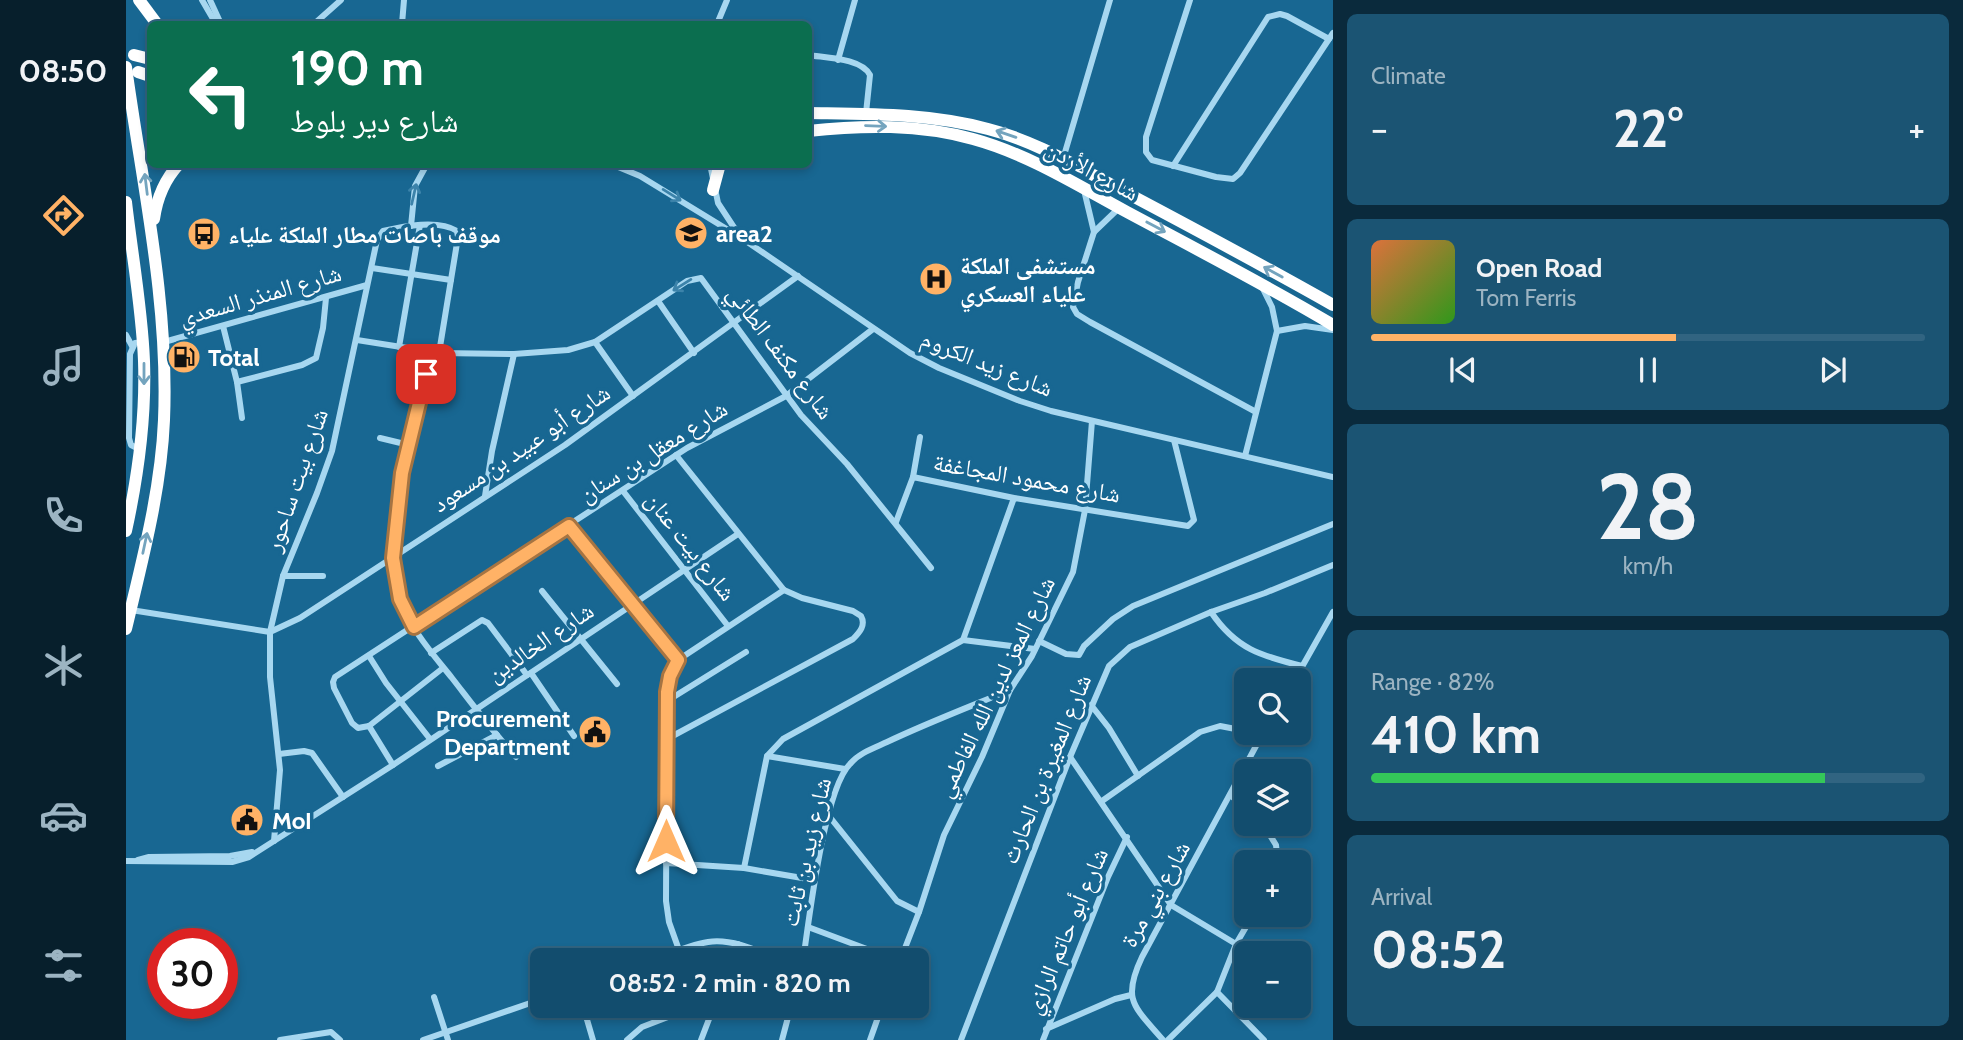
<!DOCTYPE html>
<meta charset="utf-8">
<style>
body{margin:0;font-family:Cabin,"Noto Naskh Arabic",sans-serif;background:#1b5473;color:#f1f3f6;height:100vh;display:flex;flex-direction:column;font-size:26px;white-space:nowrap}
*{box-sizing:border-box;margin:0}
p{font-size:23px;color:#9cb4c2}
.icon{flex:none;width:38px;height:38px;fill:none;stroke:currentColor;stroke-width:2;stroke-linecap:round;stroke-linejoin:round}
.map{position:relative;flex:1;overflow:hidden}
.details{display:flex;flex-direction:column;gap:14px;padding:14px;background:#0a2a3c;width:630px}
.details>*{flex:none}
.banner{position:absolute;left:21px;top:21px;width:665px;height:147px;border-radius:10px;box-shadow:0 4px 10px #0003,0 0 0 2px #316481;background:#0b6e4f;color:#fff;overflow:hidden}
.buttons{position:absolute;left:1108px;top:668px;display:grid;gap:14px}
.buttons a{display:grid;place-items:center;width:77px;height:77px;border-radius:10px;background:#124d6e;box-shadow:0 4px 10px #0003,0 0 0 2px #316481;font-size:35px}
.speed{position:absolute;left:21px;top:928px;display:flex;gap:14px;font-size:35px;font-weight:700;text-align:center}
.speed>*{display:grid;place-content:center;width:91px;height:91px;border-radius:50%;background:#124d6e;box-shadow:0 4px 10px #0003,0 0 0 2px #316481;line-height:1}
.speed .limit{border:10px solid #d22;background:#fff;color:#111}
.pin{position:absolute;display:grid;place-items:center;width:60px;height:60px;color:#fff;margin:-30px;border-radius:14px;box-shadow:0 4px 10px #0006}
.me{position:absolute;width:77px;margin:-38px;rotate:0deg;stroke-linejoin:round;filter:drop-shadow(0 0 5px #0008)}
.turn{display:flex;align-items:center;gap:24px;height:147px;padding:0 28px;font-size:32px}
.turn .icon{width:91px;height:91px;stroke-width:2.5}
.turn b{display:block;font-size:49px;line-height:60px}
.big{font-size:52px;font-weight:700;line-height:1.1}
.details .widget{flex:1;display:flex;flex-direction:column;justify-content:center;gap:10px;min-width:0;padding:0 24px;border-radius:10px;background:#1b5473}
.details .dial{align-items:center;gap:0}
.dial b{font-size:91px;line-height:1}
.song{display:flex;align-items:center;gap:21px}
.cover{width:84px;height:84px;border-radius:10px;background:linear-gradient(135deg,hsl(20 70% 55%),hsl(110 70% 35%))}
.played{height:7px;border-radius:4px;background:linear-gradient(90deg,#ffb266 55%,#316481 55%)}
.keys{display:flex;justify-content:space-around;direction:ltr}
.heat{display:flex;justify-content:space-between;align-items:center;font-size:38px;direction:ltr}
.charge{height:10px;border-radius:5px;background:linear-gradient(90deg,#34c759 82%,#316481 0)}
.trip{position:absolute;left:404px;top:948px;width:399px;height:70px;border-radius:10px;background:#124d6e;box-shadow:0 4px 10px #0003,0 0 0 2px #316481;font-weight:700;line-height:70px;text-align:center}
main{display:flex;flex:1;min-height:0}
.menu{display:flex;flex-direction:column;width:126px;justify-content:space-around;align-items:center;background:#071f2c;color:#9cb4c2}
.menu .icon{width:49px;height:49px}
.menu .current{color:#ffb266}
.menu b{font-size:32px;color:#f1f3f6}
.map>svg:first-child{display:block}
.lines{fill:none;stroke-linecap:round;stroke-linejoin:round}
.street{stroke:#a7d7f0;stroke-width:6}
.highway{stroke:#fff;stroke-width:12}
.oneway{stroke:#74a4be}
.oneway2{stroke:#3c83aa}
.route-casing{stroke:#a67442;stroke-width:18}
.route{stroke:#ffb266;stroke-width:12}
.labels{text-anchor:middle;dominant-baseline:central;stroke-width:7;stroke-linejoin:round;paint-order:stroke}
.street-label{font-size:24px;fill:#fff;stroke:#186792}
.poi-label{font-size:24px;font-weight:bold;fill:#fff;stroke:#186792;text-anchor:start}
</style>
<main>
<nav class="menu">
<b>08:50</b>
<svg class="icon current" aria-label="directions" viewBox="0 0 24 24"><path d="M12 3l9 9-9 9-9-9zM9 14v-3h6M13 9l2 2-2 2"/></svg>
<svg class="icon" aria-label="music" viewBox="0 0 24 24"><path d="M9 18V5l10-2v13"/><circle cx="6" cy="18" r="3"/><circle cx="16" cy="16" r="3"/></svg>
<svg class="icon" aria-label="phone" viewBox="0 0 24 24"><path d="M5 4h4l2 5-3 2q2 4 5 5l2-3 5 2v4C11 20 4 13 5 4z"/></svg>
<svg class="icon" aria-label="climate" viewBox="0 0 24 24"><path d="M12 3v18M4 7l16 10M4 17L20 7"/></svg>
<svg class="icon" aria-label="car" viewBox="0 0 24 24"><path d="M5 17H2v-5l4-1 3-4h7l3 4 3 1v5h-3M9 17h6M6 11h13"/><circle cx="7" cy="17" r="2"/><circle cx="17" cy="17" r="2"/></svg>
<svg class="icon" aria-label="filters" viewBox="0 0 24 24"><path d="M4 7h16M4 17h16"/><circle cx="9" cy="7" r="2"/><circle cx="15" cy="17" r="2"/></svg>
</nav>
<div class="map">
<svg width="1207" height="1040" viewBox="0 0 1207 1040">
<rect width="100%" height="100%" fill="#186792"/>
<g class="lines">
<!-- street -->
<g class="street">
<polyline points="76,0 90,24"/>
<polyline points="84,0 95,24"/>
<polyline points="1064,0 1020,137 1020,152 1026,160 1090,177 1107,179 1114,173 1207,33"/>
<polyline points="188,24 215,0"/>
<polyline points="276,24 278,0"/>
<polyline points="591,24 601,0"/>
<path d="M682,55C700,58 735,58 744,75L740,113"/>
<polyline points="712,60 729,0"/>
<polyline points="937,159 984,0"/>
<polyline points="485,164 514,176 617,239 784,353 813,368 894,401 925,411 1207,477"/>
<polyline points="584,164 592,203 611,232"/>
<polyline points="1047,166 1142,17 1154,14 1161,16 1203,39"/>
<polyline points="958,190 968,232"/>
<polyline points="993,208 968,232 952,282 947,307 951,314 964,322 1130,412"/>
<polyline points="285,226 289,186 301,164"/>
<polyline points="246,268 325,280"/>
<polyline points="532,301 568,353"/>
<polyline points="97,326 111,382 116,418"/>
<polyline points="1151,331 1179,326 1207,330"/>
<polyline points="0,335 6,346"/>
<polyline points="231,340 313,353 388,354 442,350 469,342 561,281 575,278 675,415 721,464 805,568"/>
<polyline points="38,342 241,285"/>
<polyline points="469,342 507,396"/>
<polyline points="273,347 294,225"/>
<path d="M304,352C290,420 252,531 274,598C284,629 306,653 326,678C347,705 367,732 390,757"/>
<polyline points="111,382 176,365 190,358 197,328 200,298"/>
<polyline points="254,438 283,445"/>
<polyline points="13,449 5,445 3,438 4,354 9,343 17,342"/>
<polyline points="1119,456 1151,331 1146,307 1136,287"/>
<polyline points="787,477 794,437"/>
<polyline points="497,491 602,626"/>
<polyline points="359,496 366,451 388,354"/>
<polyline points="770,522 787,477 888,498 1062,526 1068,520 1048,440"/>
<polyline points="443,526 552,660"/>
<polyline points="157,576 197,576"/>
<polyline points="416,591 491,684"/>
<polyline points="5,610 144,632 174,618 439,445 672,276"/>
<path d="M1085,612C1110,649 1135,656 1176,666"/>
<polyline points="837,640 888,498"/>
<polyline points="913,641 940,654 953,655 958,646 987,619 1007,606 1207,524"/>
<polyline points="305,653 356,620 362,623 401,675"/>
<polyline points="243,656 260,683 304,739"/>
<polyline points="405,673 448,736"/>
<polyline points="1168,681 1207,612"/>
<polyline points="541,701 620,652"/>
<polyline points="965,705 983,728 1012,776"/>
<polyline points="243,726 232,728 226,723 208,688 207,682 209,677 561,448 660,396 747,329"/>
<polyline points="243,726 317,668"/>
<polyline points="243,726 267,765"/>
<path d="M541,739L727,639C734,632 740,625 735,616L727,611L676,598L658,590L550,455"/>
<polyline points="153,754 178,751 186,753 217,797"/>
<polyline points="641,756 719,769"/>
<polyline points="944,757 1045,905 1110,944"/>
<polyline points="312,766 371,735"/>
<polyline points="1104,795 1120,808"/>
<polyline points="976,801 1074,732 1094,726 1120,731"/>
<polyline points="703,816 771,901 793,912"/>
<polyline points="1137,824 1150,845 1152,863"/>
<path d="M148,841L154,770L144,677V632L157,576L191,493L206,451L251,240L257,231C278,226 312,219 331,231L332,237L313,353"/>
<polyline points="12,860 23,857 104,856 126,852"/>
<polyline points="0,861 106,862 123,857 267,765 612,534"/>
<polyline points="540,863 618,868 688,880"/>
<polyline points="618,868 641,756 657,739 837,640 909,649"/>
<polyline points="682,927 773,961"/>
<polyline points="553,950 543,922 540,901 541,701 544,676 552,660 658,590"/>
<path d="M524,961C543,954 563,945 582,942C607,938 634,952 656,961"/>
<polyline points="605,961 612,944"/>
<path d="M677,961C683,920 698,790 724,764C733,753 748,748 761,742C801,723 843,707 884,690"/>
<polyline points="774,961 793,912 818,835 856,757 884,690 906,656 947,572 959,510 966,421"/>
<polyline points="1091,992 1138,1040"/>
<polyline points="308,997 322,1040"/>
<polyline points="457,1006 467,1040"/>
<polyline points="920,1029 989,999 1005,995"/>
<polyline points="154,1040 205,1032 214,1040"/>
<polyline points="297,1040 416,999"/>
<polyline points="501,1040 516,1027 542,1017"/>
<polyline points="575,1040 588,1006"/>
<polyline points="656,1040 665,1006"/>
<polyline points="744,1040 756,1006"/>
<polyline points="835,1040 944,757 983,666 1004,647 1085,612 1139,593 1207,565"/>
<polyline points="917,1040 982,877 1001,837"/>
<path d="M1037,1040C1009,1007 995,1001 1016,957L1137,733"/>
<polyline points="1042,1040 1091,992 1110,944 1127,915"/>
</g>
<!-- highway -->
<g class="highway">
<polyline points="13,0 31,24"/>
<polyline points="8,55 24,59"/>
<path d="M0,67C16,184 43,301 38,420C35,491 16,561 0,629"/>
<polyline points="12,72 24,76"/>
<path d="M682,113C743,114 803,113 862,129C910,141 953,168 997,191C1067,228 1138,266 1207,305"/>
<path d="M682,131C737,125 793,124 847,139C902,154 951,185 1001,212C1070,249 1140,285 1207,325"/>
<polyline points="587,190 594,164"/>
<path d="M0,202C6,255 16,308 18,361C20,418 12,476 0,531"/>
<path d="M28,219C31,198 39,179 53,164"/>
</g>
</g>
<!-- one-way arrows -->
<defs><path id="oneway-shaft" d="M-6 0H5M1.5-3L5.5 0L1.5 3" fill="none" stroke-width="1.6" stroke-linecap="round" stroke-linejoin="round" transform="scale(1.75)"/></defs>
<g class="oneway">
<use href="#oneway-shaft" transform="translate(750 126) rotate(2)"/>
<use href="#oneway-shaft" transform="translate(880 134) rotate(-161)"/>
<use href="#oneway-shaft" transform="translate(20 184) rotate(-97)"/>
<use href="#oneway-shaft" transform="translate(1030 227) rotate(28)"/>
<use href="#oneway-shaft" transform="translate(1147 272) rotate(-151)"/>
<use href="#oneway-shaft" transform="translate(18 374) rotate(90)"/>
<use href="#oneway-shaft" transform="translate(19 543) rotate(-78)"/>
</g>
<g class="oneway2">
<use href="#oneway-shaft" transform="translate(288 194) rotate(-77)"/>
<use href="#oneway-shaft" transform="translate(546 195) rotate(32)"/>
<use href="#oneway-shaft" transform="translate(556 285) rotate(148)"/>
</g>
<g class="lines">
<defs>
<polyline id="route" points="300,374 276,473 267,558 274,599 288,627 443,526 552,660 544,676 541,692 540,841"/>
</defs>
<!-- route casing -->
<use href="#route" class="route-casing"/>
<!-- route -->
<use href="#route" class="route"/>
</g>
<!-- icons -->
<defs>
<symbol id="school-disc" viewBox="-11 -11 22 22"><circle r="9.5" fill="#ffb266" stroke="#186792"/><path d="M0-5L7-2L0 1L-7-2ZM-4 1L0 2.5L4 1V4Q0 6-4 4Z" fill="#111"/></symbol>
<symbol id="bus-disc" viewBox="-11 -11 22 22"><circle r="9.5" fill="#ffb266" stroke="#186792"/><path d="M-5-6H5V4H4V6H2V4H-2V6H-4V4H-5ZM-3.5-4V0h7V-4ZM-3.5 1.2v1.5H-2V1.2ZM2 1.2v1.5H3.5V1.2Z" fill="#111"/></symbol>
<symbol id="hospital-disc" viewBox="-11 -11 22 22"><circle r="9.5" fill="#ffb266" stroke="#186792"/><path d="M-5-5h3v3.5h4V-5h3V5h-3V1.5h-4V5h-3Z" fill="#111"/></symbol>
<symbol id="fuel-disc" viewBox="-11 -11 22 22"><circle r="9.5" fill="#ffb266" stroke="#186792"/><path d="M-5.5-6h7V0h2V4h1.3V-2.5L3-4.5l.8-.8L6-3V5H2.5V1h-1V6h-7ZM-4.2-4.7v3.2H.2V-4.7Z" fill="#111"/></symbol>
<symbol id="civic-disc" viewBox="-11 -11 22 22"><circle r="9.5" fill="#ffb266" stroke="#186792"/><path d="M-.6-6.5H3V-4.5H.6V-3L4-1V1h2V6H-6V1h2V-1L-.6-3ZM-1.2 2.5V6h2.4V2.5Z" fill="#111"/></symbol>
</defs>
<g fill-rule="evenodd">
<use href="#school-disc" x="546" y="214" width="38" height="38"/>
<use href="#bus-disc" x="59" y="215" width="38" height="38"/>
<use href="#hospital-disc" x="791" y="260" width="38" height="38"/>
<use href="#fuel-disc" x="39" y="338" width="38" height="38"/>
<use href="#civic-disc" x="450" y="713" width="38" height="38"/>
<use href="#civic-disc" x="102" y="801" width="38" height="38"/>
</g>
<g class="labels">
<!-- street labels -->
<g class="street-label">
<text transform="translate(966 170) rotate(28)">شارع الأردن</text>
<text transform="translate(134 295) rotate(-16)">شارع المنذر السعدي</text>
<text transform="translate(655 352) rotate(53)">شارع مكنف الطائي</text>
<text transform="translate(861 363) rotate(22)">شارع زيد الكروم</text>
<text transform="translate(395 448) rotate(-34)">شارع أبو عبيد بن مسعود</text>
<text transform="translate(527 451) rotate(-32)">شارع معقل بن سنان</text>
<text transform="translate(901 478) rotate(10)">شارع محمود المجاغفة</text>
<text transform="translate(170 480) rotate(-71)">شارع بيت ساحور</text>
<text transform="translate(565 546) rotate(52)">شارع بيت عنان</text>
<text transform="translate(414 642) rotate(-34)">شارع الخالدين</text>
<text transform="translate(869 687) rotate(-64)">شارع المعز لدين الله الفاطمي</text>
<text transform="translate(920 769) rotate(-68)">شارع المغيرة بن الحارث</text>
<text transform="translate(680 852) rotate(-77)">شارع زيد بن ثابت</text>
<text transform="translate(1029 894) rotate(-61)">شارع بني مرة</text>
<text transform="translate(940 931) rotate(-67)">شارع أبو حاتم الرازي</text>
</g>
<!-- poi labels -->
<g class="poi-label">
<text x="590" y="233">area2</text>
<text x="102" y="234">موقف باصات مطار الملكة علياء</text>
<text x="834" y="265">مستشفى الملكة<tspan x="834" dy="28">علياء العسكري</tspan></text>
<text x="82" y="357">Total</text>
<text x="444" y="718" text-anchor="end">Procurement<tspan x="444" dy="28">Department</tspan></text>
<text x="146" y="820">MoI</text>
</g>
</g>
</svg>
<div class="buttons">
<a><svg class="icon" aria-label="search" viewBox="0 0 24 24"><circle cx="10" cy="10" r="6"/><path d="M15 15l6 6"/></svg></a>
<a><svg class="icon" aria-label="layers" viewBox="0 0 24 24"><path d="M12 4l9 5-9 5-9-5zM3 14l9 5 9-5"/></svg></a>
<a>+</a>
<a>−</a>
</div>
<div class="speed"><div class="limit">30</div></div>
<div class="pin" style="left:300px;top:374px;background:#d93025"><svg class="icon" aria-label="arrive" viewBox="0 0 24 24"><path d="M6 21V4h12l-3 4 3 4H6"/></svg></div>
<svg class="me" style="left:540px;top:841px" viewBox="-20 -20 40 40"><path d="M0-17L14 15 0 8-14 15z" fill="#ffb266" stroke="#fff" stroke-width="4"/></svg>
<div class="trip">08:52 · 2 min · 820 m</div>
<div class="banner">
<div class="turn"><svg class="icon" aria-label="left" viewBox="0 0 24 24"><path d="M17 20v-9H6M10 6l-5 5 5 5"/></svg><div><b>190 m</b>شارع دير بلوط</div></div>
</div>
</div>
<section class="details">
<div class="widget"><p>Climate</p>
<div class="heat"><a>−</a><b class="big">22°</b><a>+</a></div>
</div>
<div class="widget">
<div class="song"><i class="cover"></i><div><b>Open Road</b><p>Tom Ferris</p></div></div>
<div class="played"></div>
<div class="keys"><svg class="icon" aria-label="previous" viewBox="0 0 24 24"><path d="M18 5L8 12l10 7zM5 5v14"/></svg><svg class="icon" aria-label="pause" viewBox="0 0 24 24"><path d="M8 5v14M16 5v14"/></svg><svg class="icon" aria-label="next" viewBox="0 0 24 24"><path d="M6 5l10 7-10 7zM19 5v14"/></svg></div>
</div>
<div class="widget dial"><b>28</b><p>km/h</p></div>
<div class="widget"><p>Range · 82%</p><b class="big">410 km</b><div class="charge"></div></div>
<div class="widget"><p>Arrival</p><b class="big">08:52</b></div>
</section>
</main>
